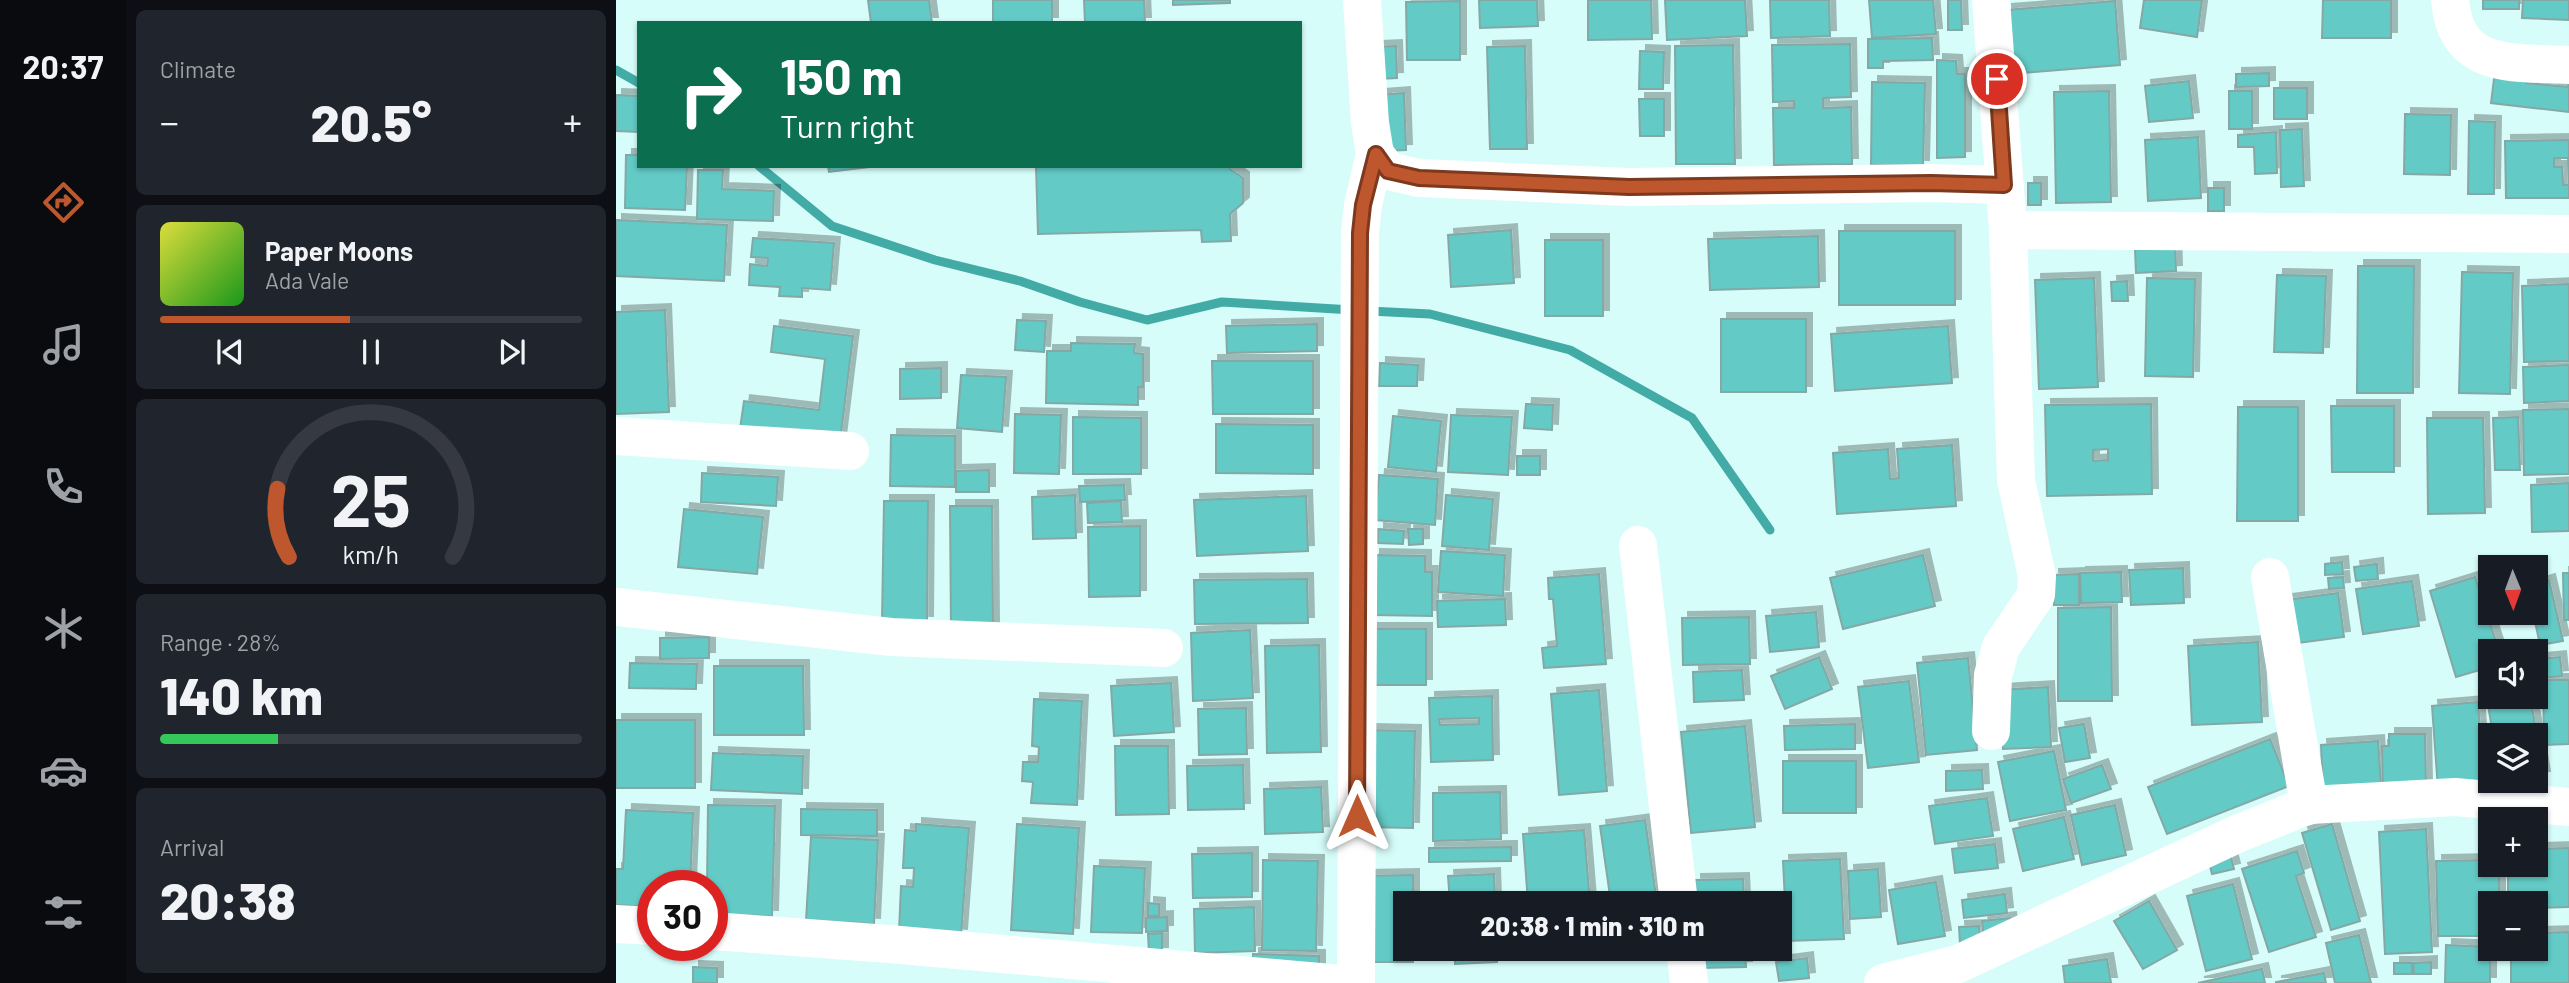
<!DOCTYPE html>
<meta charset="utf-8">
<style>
body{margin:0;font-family:Barlow,sans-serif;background:#20242c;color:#f1f3f6;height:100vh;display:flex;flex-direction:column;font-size:26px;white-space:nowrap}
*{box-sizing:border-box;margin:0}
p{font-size:23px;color:#9ea1a6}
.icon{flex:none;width:38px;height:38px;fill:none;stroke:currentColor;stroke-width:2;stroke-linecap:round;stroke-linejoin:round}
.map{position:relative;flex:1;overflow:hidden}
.side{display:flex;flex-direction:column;gap:10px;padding:10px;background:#0d0f14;width:490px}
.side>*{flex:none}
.banner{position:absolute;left:21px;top:21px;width:665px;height:147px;border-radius:0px;box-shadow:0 2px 5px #0004;background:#0b6e4f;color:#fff;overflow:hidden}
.needle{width:46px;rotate:179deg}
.controls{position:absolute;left:1862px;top:555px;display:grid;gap:14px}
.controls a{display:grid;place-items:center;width:70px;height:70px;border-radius:0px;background:#171b24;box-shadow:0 2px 5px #0004;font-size:35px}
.speed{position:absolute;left:21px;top:870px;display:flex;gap:14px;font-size:35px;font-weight:700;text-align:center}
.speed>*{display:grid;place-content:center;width:91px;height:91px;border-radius:50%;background:#171b24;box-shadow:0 2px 5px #0004;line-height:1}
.speed .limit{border:10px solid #d22;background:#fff;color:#111}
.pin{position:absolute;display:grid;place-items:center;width:60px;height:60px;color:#fff;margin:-30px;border:4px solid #fff;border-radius:50%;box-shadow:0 2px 7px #0007}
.me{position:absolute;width:77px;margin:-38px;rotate:0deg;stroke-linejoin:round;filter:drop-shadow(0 0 5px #0008)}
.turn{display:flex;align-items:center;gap:24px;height:147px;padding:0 28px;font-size:32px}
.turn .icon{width:91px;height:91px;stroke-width:2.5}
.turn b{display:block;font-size:49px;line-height:60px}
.big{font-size:52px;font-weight:800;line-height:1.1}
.side .widget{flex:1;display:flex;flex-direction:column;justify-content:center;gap:10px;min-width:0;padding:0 24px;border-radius:10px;background:#20242c}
.side .dial{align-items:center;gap:0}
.dial svg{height:182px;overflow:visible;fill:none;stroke:#363941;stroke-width:7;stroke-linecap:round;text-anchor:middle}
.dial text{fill:#f1f3f6;stroke:none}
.song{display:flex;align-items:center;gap:21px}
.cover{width:84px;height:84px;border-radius:10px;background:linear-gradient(135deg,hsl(60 70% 55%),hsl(120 70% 35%))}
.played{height:7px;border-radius:4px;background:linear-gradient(90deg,#be572d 45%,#363941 45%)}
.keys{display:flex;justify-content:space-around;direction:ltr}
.heat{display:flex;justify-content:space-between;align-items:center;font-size:38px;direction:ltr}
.charge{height:10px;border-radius:5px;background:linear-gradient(90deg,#34c759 28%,#363941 0)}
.trip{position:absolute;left:777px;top:891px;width:399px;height:70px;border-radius:0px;background:#171b24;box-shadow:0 2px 5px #0004;font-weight:800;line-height:70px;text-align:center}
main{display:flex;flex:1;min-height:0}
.tab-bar{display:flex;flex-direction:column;width:126px;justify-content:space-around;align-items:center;background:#090b0e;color:#9ea1a6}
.tab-bar .icon{width:49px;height:49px}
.tab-bar .on{color:#be572d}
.tab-bar b{font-size:32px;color:#f1f3f6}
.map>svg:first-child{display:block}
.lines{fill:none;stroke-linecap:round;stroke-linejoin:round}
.stream{stroke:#42aba6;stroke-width:9}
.building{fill:#64cac6;stroke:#83a8a6;stroke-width:2;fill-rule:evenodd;filter:url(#shadow)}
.minor{stroke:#fff;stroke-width:38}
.route-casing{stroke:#7c391d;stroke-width:18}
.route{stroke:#be572d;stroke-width:12}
</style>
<main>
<nav class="tab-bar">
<b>20:37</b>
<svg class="icon on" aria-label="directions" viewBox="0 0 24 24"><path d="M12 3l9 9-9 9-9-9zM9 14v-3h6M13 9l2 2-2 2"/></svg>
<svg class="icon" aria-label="music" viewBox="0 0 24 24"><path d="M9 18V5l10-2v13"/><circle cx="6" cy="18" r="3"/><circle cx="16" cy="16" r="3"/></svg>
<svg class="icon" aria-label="phone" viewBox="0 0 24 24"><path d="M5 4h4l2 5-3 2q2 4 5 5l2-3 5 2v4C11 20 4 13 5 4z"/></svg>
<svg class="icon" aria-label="climate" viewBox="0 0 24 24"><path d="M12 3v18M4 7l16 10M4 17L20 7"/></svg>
<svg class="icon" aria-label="car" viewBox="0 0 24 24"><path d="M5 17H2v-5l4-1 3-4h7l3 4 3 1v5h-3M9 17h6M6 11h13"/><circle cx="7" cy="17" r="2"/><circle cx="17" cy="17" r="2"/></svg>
<svg class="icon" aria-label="filters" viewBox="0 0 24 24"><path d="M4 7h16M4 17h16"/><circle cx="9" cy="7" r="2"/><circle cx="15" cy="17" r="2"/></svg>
</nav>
<section class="side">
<div class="widget"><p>Climate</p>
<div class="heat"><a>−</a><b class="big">20.5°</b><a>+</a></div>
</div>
<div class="widget">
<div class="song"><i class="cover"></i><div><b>Paper Moons</b><p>Ada Vale</p></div></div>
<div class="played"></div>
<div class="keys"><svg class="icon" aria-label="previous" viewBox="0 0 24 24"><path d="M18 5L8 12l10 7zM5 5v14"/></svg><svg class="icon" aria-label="pause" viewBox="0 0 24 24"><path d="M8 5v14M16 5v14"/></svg><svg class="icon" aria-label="next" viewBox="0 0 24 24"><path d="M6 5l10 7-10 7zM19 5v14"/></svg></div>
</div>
<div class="widget dial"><svg viewBox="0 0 100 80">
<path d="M14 69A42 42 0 1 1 86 69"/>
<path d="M14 69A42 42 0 0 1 9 39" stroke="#be572d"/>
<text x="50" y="56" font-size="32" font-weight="700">25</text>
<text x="50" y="72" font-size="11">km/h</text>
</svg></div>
<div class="widget"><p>Range · 28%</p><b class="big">140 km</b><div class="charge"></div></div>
<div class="widget"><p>Arrival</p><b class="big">20:38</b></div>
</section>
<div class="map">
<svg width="1953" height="983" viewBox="0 0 1953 983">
<defs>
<filter id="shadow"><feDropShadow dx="6" dy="-6" stdDeviation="0" flood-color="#0004"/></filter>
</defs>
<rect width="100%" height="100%" fill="#d6fdfa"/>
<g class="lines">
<!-- stream -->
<g class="stream">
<polyline points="0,70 23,83"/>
<polyline points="143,166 216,226 319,260 404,281 464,302 531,320 606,302 736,310"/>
<polyline points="753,311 814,314 954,350 1076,418 1154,530"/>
</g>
</g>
<!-- building -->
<g class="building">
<polygon points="252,0 313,0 316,23 255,23"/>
<rect x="377" y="0" width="59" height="23"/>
<polygon points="468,0 528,0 529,23 469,23"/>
<polygon points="557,0 614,0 614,3 557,5"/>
<polygon points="863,0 921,0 922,26 864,28"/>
<polygon points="972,0 1035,0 1036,39 972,40"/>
<polygon points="1049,0 1129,0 1131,36 1051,40"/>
<polygon points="1154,0 1213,0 1214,36 1155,38"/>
<polygon points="1253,0 1317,0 1320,34 1256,38"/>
<polygon points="1332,0 1345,0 1346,30 1332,30"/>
<polygon points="1528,0 1586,0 1581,37 1524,28"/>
<polygon points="1707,0 1775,0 1775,38 1706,38"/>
<rect x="1867" y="0" width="36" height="9"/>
<polygon points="1907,0 1953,0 1953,20 1906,18"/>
<polygon points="844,1 844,60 791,60 790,2"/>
<polygon points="1499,1 1504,65 1395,74 1390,10"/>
<polygon points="1316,38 1317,60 1267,61 1267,68 1252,68 1252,39"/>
<polygon points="1234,44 1235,97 1207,98 1207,108 1235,107 1236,164 1158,165 1157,108 1178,108 1178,101 1157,102 1156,45"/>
<polygon points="1117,45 1119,164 1060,164 1059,46"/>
<polygon points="780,46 781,78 761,79 760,47"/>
<polygon points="909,46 911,149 874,149 871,47"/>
<polygon points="1024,51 1048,52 1047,89 1023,89"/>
<polygon points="1321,60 1340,61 1341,74 1349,74 1349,157 1321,158"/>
<polygon points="1879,71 1911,74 1910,83 1952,87 1953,79 1953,112 1875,103"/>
<polygon points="1653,73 1653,86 1620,87 1620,74"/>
<polygon points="1573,81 1577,118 1533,122 1529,86"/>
<polygon points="1256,82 1309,83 1307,166 1255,165"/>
<rect x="1658" y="88" width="33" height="31"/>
<polygon points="1493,91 1495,202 1440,203 1438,92"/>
<rect x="1613" y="91" width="23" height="38"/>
<polygon points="788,93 790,150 766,151 763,95"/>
<polygon points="0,95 23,96 23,132 0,131"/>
<polygon points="1023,99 1048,99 1048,136 1024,136"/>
<polygon points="1789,114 1835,115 1834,175 1788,174"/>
<polygon points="1853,121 1879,122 1878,194 1852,194"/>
<polygon points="1686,129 1688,186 1665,187 1664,130"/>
<polygon points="1660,132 1661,173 1639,174 1638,147 1622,147 1622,135"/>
<polygon points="1582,137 1585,198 1532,201 1529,140"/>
<path d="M1953,140V198H1890L1889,141ZM1938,158H1952L1953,185H1947L1946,167H1938Z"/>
<polygon points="10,155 23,155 23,166 71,166 69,210 9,208"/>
<polygon points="212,166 262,166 213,172"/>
<polygon points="420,166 614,166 614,169 627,178 627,203 614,214 615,241 586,242 585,230 422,234"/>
<polygon points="82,170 107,170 106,189 158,191 157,221 81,219"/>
<rect x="1412" y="183" width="13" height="22"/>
<rect x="1592" y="188" width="16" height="23"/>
<polygon points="0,220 111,225 108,281 0,276"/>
<polygon points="895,230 898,283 835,287 832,235"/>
<rect x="1223" y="231" width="116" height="74"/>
<polygon points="1202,236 1203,287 1094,290 1092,239"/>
<polygon points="137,238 218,243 214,290 186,288 186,297 163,296 164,287 133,285 134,264 151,266 152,258 135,257"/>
<polygon points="1559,238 1560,271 1520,273 1519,249"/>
<rect x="929" y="240" width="58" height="76"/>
<polygon points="1742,266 1798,266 1797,393 1741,393"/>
<polygon points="1846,272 1897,273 1894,394 1843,393"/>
<polygon points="1661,275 1710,276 1707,353 1658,352"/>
<polygon points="1478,278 1482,387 1423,389 1419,280"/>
<polygon points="1531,278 1579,279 1577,377 1529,376"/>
<polygon points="1511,281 1512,301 1496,301 1495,282"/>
<polygon points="1953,284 1953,361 1908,362 1906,286"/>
<polygon points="49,310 53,412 0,414 0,312"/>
<rect x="1105" y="319" width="85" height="73"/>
<polygon points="401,320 430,321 428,352 399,350"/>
<polygon points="701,324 701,351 611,353 610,326"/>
<polygon points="158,326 237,336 224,441 124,429 128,401 203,410 209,359 155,352"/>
<polygon points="1332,326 1336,383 1219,391 1215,334"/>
<polygon points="455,343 519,344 518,353 527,354 527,387 522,387 522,405 430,403 431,351 455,351"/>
<polygon points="596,361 697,361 697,414 597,414"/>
<polygon points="764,363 802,365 801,386 763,386"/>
<polygon points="1953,365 1953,401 1908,403 1907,367"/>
<polygon points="325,368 325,398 284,399 284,369"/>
<polygon points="345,375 390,377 386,432 341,428"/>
<polygon points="910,404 937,405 936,430 908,428"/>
<path d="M1535,404L1536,494L1431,496L1429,405ZM1492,449V460L1477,461V450Z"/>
<polygon points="1715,406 1778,406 1778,472 1716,472"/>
<polygon points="1622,407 1682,407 1682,521 1621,521"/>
<polygon points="1953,409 1953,474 1908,475 1907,410"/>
<polygon points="399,414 445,415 443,474 398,473"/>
<polygon points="835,415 896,417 892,475 832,472"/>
<polygon points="777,416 825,421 820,472 772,467"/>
<polygon points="457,417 525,418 525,474 457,474"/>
<polygon points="1902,417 1904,470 1879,470 1877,418"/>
<polygon points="1811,418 1867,418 1869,513 1812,514"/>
<polygon points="600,424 697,425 697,474 600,473"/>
<polygon points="275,435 339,436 339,487 274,486"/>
<polygon points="1336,445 1340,506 1221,514 1217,453 1272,449 1274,479 1283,478 1281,449"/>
<rect x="901" y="456" width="23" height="19"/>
<polygon points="373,470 373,492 340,492 340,471"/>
<polygon points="86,473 162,477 160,506 85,502"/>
<polygon points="763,475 822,479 819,525 759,520"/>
<polygon points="1953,483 1953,531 1916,532 1915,485"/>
<polygon points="508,485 509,500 464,502 463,486"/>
<polygon points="459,495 460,538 417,539 416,497"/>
<polygon points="830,495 877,499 873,550 826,546"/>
<polygon points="690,496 692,551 581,556 578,500"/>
<polygon points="268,501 312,501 311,622 266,621"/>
<polygon points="505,501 506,522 472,523 471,503"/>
<polygon points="334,506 376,506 377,629 335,630"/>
<polygon points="68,509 147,517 141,574 62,567"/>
<polygon points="524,526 524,596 473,597 472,527"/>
<polygon points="762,529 788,531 787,544 762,543"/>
<polygon points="792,529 807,529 807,544 793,545"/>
<polygon points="825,551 889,555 887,596 822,592"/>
<polygon points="758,555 809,556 809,572 816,572 816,616 757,615"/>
<polygon points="1307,555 1319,606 1227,629 1214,578"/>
<polygon points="1726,562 1727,574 1709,575 1709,564"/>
<polygon points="1761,564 1762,579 1740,581 1738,567"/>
<polygon points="1567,568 1568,603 1515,605 1513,570"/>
<polygon points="1505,572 1506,602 1465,603 1464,573"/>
<polygon points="1947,573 1953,573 1953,620 1948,620"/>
<polygon points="983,574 990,664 928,668 926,648 941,646 937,599 933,599 932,578"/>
<polygon points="1463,574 1463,605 1438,605 1437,575"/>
<polygon points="1727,577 1728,588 1713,589 1712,578"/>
<polygon points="1859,577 1883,651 1874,651 1874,667 1840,677 1814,591"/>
<polygon points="691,579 692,623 579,624 578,580"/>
<polygon points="1933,580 1947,641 1924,645 1917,612 1920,612 1920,584"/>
<polygon points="1796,581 1803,626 1747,634 1740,589"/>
<polygon points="1722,593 1728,637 1675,644 1669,600"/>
<polygon points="889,599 890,625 822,627 821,601"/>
<polygon points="1495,607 1496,701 1442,701 1442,608"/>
<polygon points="1200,612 1203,647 1154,652 1150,616"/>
<polygon points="1133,617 1134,664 1067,665 1066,618"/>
<rect x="749" y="629" width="61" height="56"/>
<polygon points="634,630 637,698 577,701 575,633"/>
<polygon points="93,637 93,658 44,659 44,638"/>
<polygon points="1642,642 1646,722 1576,725 1572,646"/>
<polygon points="703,645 705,752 651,753 649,646"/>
<polygon points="1203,657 1216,689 1169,709 1155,676"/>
<polygon points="1944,657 1946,676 1925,678 1924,659"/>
<polygon points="1352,658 1361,750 1310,755 1301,663"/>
<polygon points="14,663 81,664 80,689 13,688"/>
<polygon points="98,666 187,666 188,735 98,735"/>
<polygon points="1126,670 1128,700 1078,702 1077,672"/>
<polygon points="1927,680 1953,680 1953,744 1928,745"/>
<polygon points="1293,681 1303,762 1252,768 1242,687"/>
<polygon points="555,683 558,732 498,736 495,686"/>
<polygon points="1432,687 1435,747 1387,749 1384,690"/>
<polygon points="983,690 991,791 943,795 935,694"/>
<polygon points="1874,692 1874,696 1914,696 1928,777 1920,778 1920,735 1877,735 1870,693"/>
<path d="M876,696L877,760L815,762L813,698ZM863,718V724L824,725L823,719Z"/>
<polygon points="418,699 466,701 461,805 415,803 417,782 406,781 407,762 422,762 423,747 416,746"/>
<polygon points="1862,702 1868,786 1822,789 1816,706"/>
<polygon points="630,708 631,754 583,755 582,709"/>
<rect x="0" y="720" width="79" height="68"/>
<polygon points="1239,724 1239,749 1169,750 1168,726"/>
<polygon points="1468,724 1474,758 1449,762 1443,728"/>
<polygon points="1129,726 1139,827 1075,833 1065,732"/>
<polygon points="751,730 799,731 797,828 748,827"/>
<polygon points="1773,734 1809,734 1810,789 1767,790 1766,746 1773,746"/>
<polygon points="1654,739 1673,786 1551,834 1532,787"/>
<polygon points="1762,741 1765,786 1707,790 1705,745"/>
<polygon points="499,746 552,746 553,814 500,815"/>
<polygon points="1438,751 1450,810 1394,821 1382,762"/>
<polygon points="97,753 187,756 186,794 95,790"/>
<rect x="1167" y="761" width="73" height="52"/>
<polygon points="627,765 628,809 572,810 571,766"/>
<polygon points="1486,765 1495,789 1455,803 1447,779"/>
<polygon points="1366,770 1367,789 1330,791 1330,771"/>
<polygon points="705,787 707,832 649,834 648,789"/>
<polygon points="884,792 885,839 817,841 817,793"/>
<polygon points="1371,798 1377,836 1319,844 1313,806"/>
<polygon points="92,805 159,806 156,916 96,915 96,886 91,886"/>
<polygon points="1499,805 1510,855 1466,865 1455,815"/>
<polygon points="185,809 261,810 261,836 185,835"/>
<polygon points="10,810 77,813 74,886 37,886 37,907 0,905 0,869 7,869"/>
<polygon points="1448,817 1458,859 1407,871 1397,829"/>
<polygon points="1029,820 1041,903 995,903 984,826"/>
<polygon points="300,824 353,828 345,935 283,931 285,886 297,887 298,868 287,868 289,830 300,831"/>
<polygon points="401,824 463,828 457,934 395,930"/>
<polygon points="1716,824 1744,921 1715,930 1686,833"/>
<polygon points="1868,828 1874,828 1874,848 1869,848"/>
<polygon points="1810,829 1816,952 1769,954 1763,832"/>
<polygon points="968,830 974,903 912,903 907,834"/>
<polygon points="195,837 262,840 258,924 190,920"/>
<polygon points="1379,844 1382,868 1339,873 1336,849"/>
<polygon points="1612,846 1618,869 1596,874 1590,851"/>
<polygon points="895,847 895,861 813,862 813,848"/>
<polygon points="1953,848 1953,907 1920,908 1920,903 1892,903 1892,864 1920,864 1920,849"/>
<polygon points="1681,851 1688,873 1680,876 1700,937 1653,952 1626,869"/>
<polygon points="636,853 636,897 577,898 576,854"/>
<polygon points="1224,859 1228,939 1171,941 1167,861"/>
<polygon points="647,860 702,861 700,951 646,950"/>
<polygon points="1874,860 1874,864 1883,864 1883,903 1874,903 1874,936 1822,936 1820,861"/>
<polygon points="478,866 529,868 526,933 475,932"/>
<polygon points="1262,869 1265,917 1234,919 1232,871"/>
<polygon points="878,874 879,903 834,903 832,876"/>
<polygon points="797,875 797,903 789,903 789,948 797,948 797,962 745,962 744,876"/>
<polygon points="1127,879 1128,903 1080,903 1079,880"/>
<polygon points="1320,882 1329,936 1282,944 1273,890"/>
<polygon points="1617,884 1636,959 1590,971 1571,896"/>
<polygon points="1389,894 1391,913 1348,918 1346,900"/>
<polygon points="1533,901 1561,950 1527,969 1498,921"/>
<polygon points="532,903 543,904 543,916 532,916"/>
<polygon points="638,907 639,951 579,953 578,909"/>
<polygon points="551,917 551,931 530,932 530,918"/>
<polygon points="1394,918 1397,936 1368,939 1366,921"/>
<polygon points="1363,926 1364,942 1344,944 1343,927"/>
<polygon points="1953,932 1953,983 1895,983 1895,948 1920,948 1920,933"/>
<polygon points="546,933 546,953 533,953 532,934"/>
<polygon points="1743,935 1755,983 1719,983 1710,943"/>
<polygon points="1830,945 1874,947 1874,983 1829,983"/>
<polygon points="814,948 881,948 881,962 839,964 839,959 815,960"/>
<rect x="883" y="948" width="14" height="12"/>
<polygon points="916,948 977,948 977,952 916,956"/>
<polygon points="1081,948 1129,948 1130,967 1081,968"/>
<polygon points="637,954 703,956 703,978 637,976"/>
<polygon points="1191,958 1193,978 1163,981 1160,962"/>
<polygon points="1491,959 1495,983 1449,983 1447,966"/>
<polygon points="1815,962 1815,974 1798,974 1797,963"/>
<rect x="1778" y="963" width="18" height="11"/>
<polygon points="77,967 101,968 101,983 77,983"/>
<polygon points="1646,969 1649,983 1582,983"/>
<polygon points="1708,973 1710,983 1660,983 1660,982"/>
</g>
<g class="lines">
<!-- minor -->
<g class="minor">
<polyline points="1375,0 1392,230 1400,480 1421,576 1420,595 1385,647 1377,675 1375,731"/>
<path d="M1834,0C1840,71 1898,62 1953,65"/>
<polyline points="759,154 772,171 803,178 1013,187 1315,183 1388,185"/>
<polyline points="1392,230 1953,234"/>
<polyline points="0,436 234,451"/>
<polyline points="1022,545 1063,903"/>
<polyline points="1654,577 1693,805"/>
<polyline points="0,607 275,637 548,648"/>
<polyline points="0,924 37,926"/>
<polyline points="96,931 273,944 715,983"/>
<polyline points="1069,948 1073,983"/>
<polyline points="740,983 744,233 747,205 759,154 754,123 746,0"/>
<polyline points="1267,983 1342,964 1621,834 1693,805 1839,797 1953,807"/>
</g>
</g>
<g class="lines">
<defs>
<polyline id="route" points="741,816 744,233 747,205 760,154 772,171 803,178 1013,187 1315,183 1388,185 1381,79"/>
</defs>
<!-- route casing -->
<use href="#route" class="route-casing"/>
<!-- route -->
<use href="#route" class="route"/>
</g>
</svg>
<div class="controls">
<a><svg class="needle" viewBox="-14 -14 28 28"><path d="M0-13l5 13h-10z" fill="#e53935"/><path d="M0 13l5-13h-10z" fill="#9ea1a6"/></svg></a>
<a><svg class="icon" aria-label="sound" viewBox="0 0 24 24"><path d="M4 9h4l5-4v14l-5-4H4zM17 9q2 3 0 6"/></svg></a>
<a><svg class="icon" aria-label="layers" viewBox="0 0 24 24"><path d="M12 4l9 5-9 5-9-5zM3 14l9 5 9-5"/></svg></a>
<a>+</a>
<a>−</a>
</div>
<div class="speed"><div class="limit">30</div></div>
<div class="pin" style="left:1381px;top:79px;background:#d93025"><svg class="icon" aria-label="arrive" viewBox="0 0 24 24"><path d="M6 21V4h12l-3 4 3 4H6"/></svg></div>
<svg class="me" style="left:741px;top:816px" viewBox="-20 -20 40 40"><path d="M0-17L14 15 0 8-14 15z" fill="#be572d" stroke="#fff" stroke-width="4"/></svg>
<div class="trip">20:38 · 1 min · 310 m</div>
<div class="banner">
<div class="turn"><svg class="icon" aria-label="right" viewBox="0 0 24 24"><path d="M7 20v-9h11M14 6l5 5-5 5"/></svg><div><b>150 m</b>Turn right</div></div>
</div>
</div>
</main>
